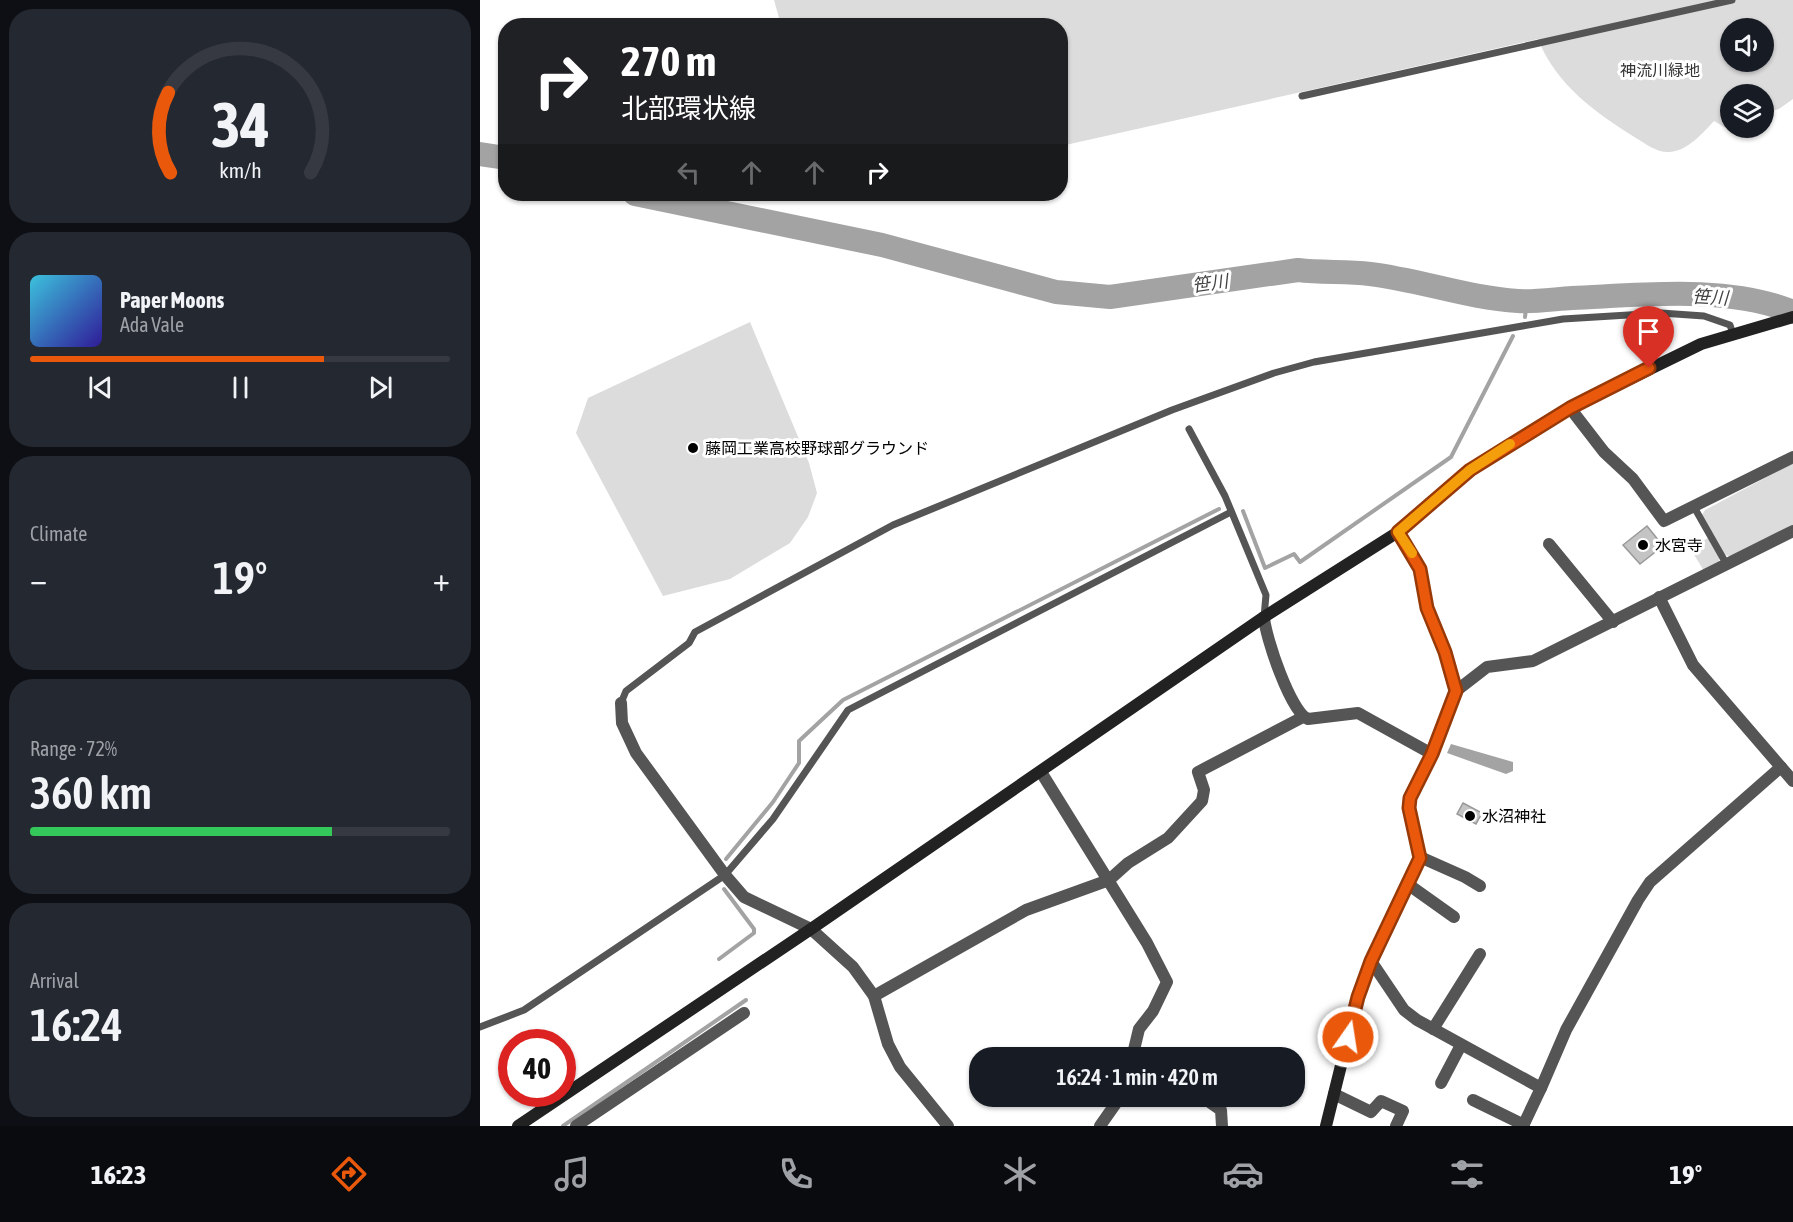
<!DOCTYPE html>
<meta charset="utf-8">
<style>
body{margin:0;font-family:"Asap Condensed","Noto Sans JP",sans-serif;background:#242831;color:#f1f3f6;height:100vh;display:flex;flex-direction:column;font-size:22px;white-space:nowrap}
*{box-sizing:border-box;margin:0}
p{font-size:20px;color:#9ea1a6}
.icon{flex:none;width:33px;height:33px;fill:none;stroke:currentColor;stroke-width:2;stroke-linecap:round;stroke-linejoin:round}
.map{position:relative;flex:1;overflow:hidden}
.details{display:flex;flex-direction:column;gap:9px;padding:9px;background:#0d0f14;width:480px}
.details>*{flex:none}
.top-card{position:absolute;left:18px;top:18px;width:570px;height:183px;border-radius:24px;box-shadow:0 2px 4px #0004;background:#202124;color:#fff;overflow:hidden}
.controls{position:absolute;left:1240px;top:18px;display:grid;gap:12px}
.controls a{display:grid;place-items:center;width:54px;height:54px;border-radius:50%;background:#171b24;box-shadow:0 2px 4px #0004;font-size:30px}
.speed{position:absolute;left:18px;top:1029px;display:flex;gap:12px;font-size:30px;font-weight:700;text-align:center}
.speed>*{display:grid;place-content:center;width:78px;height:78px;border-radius:50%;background:#171b24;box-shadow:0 2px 4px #0004;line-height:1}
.speed .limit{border:9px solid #d22;background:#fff;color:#111}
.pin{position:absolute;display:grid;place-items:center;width:51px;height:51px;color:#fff;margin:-62px -26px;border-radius:50% 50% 50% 0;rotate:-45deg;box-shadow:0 0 6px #0007}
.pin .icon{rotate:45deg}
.me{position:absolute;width:66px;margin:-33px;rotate:13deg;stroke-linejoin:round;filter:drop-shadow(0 0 4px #0008)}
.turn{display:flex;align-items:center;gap:21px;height:126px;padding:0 24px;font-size:27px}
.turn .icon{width:78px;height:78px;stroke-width:2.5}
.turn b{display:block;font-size:42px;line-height:51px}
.lanes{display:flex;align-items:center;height:57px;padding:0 24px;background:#0003;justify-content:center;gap:30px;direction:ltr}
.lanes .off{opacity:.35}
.big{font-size:45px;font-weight:600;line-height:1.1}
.details .widget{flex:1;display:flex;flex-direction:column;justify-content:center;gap:9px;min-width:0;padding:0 21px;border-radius:24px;background:#242831}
.details .dial{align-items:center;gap:0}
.dial svg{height:156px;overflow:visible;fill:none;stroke:#363941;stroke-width:7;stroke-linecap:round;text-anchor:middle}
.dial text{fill:#f1f3f6;stroke:none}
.song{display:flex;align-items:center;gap:18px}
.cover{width:72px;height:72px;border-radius:9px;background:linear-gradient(135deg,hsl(190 70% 55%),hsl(250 70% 35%))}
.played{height:6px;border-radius:3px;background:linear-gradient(90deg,#ea580c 70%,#363941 70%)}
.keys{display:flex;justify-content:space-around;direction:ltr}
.heat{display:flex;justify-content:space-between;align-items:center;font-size:33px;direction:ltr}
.charge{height:9px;border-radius:4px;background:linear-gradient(90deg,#34c759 72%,#363941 0)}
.trip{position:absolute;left:489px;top:1047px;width:336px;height:60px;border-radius:24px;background:#171b24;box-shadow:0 2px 4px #0004;font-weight:600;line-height:60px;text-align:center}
.menu{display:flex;height:96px;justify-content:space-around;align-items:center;background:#090b0e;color:#9ea1a6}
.menu .icon{width:42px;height:42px}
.menu .active{color:#ea580c}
.menu b{font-size:27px;color:#f1f3f6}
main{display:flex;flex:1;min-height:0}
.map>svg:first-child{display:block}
.green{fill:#dcdcdc;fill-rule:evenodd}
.water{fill:#a3a3a3}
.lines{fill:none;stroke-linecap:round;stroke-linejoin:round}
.stream{stroke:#a3a3a3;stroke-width:4}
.river{stroke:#a3a3a3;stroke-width:24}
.building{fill:#c4c4c4;stroke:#999;stroke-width:1.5}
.lane{stroke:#555;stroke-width:7}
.street{stroke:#555;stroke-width:12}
.secondary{stroke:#222;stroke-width:12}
.route-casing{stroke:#983908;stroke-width:15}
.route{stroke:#ea580c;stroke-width:10}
.slow{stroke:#f59e0b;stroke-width:10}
.poi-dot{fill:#000;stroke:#fff;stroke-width:2}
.labels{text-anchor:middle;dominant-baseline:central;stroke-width:6;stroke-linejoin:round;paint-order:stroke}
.park-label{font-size:16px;fill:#333;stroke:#fff}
.poi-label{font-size:16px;fill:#000;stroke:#fff;text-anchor:start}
.water-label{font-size:18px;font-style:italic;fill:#444;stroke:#fff}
</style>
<main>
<section class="details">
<div class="widget dial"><svg viewBox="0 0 100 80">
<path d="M14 69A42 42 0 1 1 86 69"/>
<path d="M14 69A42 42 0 0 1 13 28" stroke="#ea580c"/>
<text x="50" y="56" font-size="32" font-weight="700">34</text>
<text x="50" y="72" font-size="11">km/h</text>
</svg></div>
<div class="widget">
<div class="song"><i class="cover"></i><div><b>Paper Moons</b><p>Ada Vale</p></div></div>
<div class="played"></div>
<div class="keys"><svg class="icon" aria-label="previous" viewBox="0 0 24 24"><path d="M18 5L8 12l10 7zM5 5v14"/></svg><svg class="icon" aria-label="pause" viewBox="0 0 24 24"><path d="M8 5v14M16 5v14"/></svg><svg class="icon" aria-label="next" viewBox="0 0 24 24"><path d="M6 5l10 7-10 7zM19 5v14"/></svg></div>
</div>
<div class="widget"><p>Climate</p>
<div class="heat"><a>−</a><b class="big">19°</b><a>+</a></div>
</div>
<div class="widget"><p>Range · 72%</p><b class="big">360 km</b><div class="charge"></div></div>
<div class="widget"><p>Arrival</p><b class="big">16:24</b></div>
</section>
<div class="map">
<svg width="1313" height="1126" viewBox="0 0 1313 1126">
<rect width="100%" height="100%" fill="#fff"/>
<!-- green -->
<g class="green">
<path d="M294,0H1313V99L1299,109L1284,113V94H1251V125L1246,128L1234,121C1223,133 1207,151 1190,152C1177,153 1166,144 1156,138C1116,113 1076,85 1058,39L581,146L580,26L301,25ZM1251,28H1284V62H1251Z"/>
<polygon points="270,322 329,463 337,493 328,517 310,543 250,579 183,596 96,433 108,398"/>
<polygon points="1313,463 1313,527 1253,557 1245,555 1222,515 1225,510"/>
<polygon points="1228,538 1240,558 1238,565 1224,571 1210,548"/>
</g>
<!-- water -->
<polygon class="water" points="971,744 1033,762 1033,771 1026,774 967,753"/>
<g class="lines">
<!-- stream -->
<g class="stream">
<polyline points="1045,317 1047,300"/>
<polyline points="763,511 785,568 814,554 820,562 971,457 1033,336"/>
<polyline points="246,859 293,802 319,763 319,741 363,700 739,509"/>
<polyline points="239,959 274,933 274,929 244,889"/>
<polyline points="83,1126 266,1000"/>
</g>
<!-- river -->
<g class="river">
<polyline points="0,154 26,158"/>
<path d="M155,194L402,245L576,292L630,297L818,270C842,273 866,271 890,274C940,280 988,298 1038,301C1056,302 1075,299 1092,298C1161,295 1248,285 1313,312"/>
</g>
</g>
<!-- building -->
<g class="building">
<polygon points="1167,526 1183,546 1160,564 1143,545"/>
<polygon points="983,803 1002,813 996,824 977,814"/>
</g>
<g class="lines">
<!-- lane -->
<g class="lane">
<polyline points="822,96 1252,0"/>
<polyline points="709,429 745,496 786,595 784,617"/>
<polyline points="1214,507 1247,565"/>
<polyline points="141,703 146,691 209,643 215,632 413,525 692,410 794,373 834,362 1083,319 1181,313 1224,316 1250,325 1253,334"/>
<polyline points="0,1027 44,1010 245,875 293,819 368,710 751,512"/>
</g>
<!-- street -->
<g class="street">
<polyline points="1090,408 1124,452 1153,479 1184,521 1313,457"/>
<polyline points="1069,544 1133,622"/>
<polyline points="1179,597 1213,665 1313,781"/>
<path d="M784,617C785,636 811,713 828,719L878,713L952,754"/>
<polyline points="976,691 1007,667 1053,661 1313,531"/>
<polyline points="141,703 142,723 156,753 245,875 264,897 331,929 373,967 394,996 408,1044 420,1067 468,1126"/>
<polyline points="561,772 667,943 687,982 673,1011 659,1029 652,1058"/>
<polyline points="940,857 985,877 1000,886"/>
<polyline points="929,885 974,917"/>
<polyline points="891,961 924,1010 937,1020 1061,1088 1043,1126"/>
<polyline points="394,996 546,910 629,880 648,863 688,838 722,801 724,790 718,772 823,717"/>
<polyline points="953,1029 1000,954"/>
<polyline points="961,1083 981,1045"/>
<polyline points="1061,1088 1086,1030 1158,900 1170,882 1301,767"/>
<polyline points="854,1094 891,1112 901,1101 923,1111 916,1126"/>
<polyline points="721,1096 741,1110 742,1126"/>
<polyline points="993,1100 1044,1125"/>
<polyline points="96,1126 264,1013"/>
<polyline points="620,1126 641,1096"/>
</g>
<!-- secondary -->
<g class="secondary">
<polyline points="38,1126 331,929 784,617 918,532 990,470 1034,442 1090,408 1221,344 1313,317"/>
<polyline points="846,1126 878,997 891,961 940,857 929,809 930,798 952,754 976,691 965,652 947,608 940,569 918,532"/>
</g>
</g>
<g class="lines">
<defs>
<polyline id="route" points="868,1037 878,997 891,961 940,858 929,808 930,798 952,754 976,691 965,652 947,608 940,569 918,532 990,470 1090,408 1169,368"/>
</defs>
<!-- route casing -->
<use href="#route" class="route-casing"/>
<!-- route -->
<use href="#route" class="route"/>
<!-- slow -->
<polyline class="slow" points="932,553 918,532 990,470 1030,444"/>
</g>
<!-- markers -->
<g class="poi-dot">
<circle cx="213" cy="448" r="6"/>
<circle cx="1163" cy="545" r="6"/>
<circle cx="990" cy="816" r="6"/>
</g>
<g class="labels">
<!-- park labels -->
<g class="park-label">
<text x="1180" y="70">神流川緑地</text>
</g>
<!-- poi labels -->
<g class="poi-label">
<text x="225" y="448">藤岡工業高校野球部グラウンド</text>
<text x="1175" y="545">水宮寺</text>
<text x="1002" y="816">水沼神社</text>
</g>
<!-- water labels -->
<g class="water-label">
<text transform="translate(730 283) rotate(-8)">笹川</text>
<text transform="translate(1230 297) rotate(3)">笹川</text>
</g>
</g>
</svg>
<div class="controls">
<a><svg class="icon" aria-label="sound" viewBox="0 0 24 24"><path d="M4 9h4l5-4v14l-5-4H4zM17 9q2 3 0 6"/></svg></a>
<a><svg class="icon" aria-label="layers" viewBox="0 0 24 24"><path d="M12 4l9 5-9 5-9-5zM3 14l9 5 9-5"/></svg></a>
</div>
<div class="speed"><div class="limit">40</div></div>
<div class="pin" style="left:1169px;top:368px;background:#d93025"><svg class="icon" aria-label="arrive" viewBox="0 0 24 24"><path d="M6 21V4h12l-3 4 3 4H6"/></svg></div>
<svg class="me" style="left:868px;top:1037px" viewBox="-20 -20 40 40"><circle r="17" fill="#ea580c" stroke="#fff" stroke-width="3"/><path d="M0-11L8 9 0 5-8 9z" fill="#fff"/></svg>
<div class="trip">16:24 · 1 min · 420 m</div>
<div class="top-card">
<div class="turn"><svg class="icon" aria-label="right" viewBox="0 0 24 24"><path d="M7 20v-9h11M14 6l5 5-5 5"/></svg><div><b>270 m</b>北部環状線</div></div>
<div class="lanes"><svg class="icon off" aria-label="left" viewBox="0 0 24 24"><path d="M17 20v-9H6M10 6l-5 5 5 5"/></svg><svg class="icon off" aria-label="ahead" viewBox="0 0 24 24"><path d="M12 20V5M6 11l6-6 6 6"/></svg><svg class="icon off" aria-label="ahead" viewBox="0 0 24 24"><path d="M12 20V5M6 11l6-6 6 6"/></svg><svg class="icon" aria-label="right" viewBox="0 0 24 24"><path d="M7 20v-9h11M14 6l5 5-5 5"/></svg></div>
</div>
</div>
</main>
<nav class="menu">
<b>16:23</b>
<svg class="icon active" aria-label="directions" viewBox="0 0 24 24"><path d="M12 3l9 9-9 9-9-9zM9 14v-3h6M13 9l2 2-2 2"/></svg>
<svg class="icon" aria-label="music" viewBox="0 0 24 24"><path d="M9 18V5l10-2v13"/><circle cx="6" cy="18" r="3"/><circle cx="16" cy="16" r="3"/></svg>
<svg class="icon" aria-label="phone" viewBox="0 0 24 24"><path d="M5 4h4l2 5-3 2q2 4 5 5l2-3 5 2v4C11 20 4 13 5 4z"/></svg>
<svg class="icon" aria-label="climate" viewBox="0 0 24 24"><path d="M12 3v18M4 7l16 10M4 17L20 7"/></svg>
<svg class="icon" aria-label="car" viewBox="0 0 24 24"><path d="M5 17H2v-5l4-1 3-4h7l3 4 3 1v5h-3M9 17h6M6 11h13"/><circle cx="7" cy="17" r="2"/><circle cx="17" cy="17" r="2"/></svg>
<svg class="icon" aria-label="filters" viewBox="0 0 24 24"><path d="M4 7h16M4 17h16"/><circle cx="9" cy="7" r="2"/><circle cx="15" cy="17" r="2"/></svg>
<b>19°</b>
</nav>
